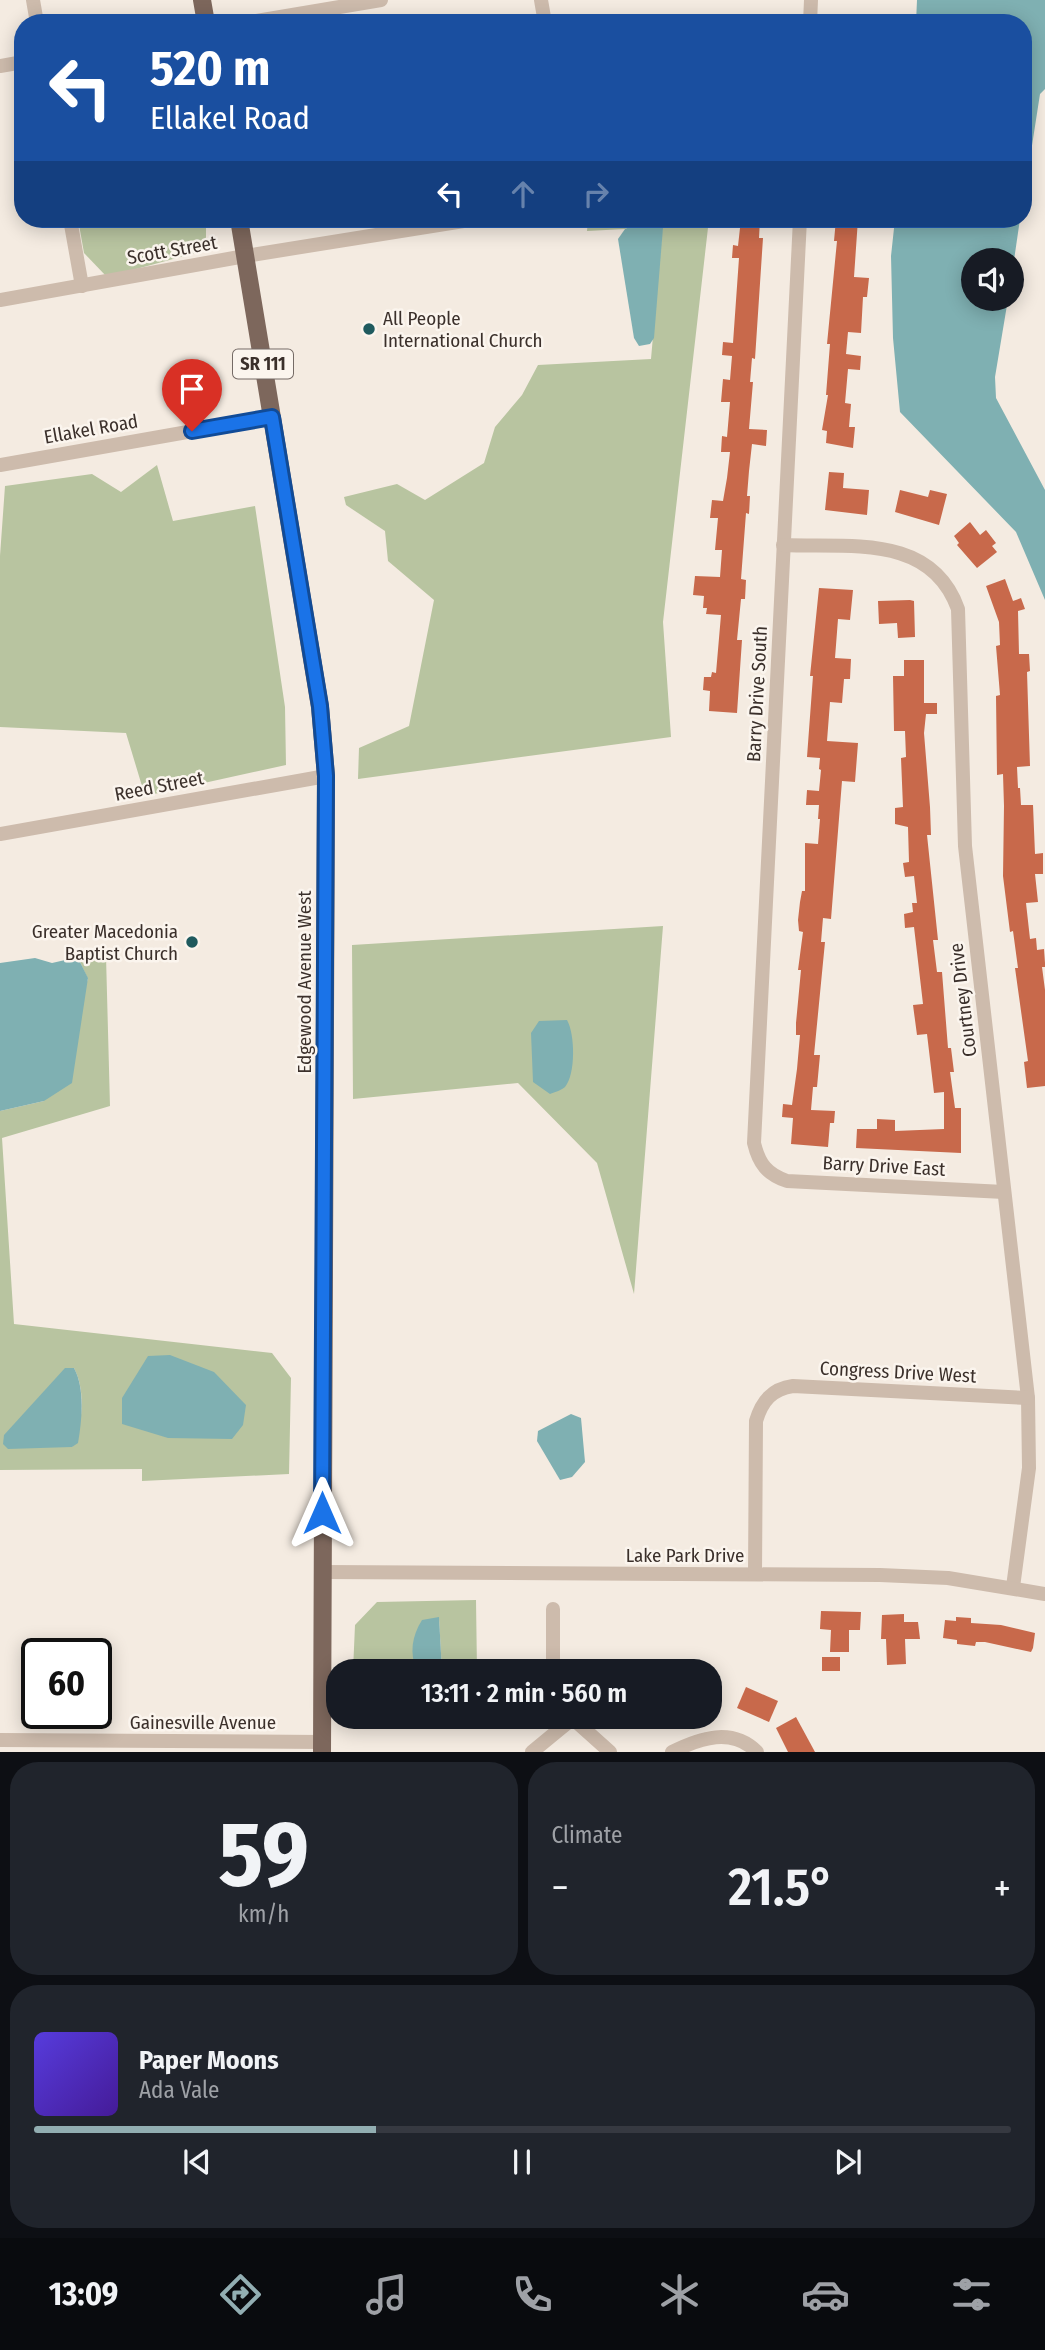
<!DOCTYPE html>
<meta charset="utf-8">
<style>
body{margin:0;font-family:"Fira Sans Condensed",sans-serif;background:#20242c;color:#f1f3f6;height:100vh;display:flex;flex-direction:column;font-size:26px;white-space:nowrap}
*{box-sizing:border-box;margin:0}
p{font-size:23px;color:#9ea1a6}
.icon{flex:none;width:38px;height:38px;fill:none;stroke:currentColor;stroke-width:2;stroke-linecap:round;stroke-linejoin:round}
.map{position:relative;height:1752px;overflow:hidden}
.panel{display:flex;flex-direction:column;gap:10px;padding:10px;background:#0d0f14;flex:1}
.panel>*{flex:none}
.banner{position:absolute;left:14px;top:14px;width:1018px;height:214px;border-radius:28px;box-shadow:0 4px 18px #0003;background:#1a4fa0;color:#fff;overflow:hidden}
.buttons{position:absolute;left:961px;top:248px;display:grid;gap:14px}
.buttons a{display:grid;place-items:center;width:63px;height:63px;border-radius:50%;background:#171b24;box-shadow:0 4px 18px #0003;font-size:35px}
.speed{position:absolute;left:21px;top:1638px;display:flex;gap:14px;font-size:35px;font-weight:700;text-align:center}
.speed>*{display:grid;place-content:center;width:91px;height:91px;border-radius:50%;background:#171b24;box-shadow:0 4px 18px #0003;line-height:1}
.speed .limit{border:4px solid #111;border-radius:10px;background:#fff;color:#111}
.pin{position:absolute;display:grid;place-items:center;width:60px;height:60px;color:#fff;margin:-72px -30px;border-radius:50% 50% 50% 0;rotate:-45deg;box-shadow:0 0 7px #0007}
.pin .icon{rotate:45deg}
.me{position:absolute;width:77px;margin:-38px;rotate:0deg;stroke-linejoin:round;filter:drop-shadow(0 0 5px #0008)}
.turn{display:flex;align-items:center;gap:24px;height:147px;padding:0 21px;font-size:32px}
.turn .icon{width:91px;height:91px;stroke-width:2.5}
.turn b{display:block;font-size:49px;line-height:60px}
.lanes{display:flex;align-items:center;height:66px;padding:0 21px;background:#0003;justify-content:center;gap:35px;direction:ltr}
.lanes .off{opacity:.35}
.big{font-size:52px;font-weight:600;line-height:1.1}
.panel .tile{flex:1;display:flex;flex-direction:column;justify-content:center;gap:10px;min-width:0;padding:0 24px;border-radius:28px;background:#20242c}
.panel .dial{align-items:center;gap:0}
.dial b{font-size:91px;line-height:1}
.song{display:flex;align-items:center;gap:21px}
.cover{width:84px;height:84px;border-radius:10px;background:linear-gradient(135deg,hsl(250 70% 55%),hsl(260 70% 35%))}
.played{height:7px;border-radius:4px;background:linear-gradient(90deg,#92aeb2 35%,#363941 35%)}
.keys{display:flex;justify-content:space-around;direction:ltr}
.heat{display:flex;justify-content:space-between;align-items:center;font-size:38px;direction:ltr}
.panel .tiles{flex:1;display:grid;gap:10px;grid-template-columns:1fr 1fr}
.tile:last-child{grid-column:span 2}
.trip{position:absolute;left:326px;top:1659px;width:396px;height:70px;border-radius:28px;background:#171b24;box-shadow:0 4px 18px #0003;font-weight:600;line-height:70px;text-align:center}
.tabs{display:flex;height:112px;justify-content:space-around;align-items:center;background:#090b0e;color:#9ea1a6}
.tabs .icon{width:49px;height:49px}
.tabs .on{color:#92aeb2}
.tabs b{font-size:32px;color:#f1f3f6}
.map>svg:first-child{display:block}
.green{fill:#b8c4a0;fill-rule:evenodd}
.water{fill:#7fb0b2}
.building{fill:#c8694b}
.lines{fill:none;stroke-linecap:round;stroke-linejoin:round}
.minor{stroke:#cdbbac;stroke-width:14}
.major{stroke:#7d675c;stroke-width:18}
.route-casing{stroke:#114b97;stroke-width:18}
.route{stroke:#1a73e8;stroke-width:12}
.poi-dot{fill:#1f5a5e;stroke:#fbf5ee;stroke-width:2.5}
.labels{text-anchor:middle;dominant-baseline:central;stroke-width:5;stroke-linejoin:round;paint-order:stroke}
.shield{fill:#fbf5ee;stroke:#756b66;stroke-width:2}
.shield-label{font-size:18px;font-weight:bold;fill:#3b302b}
.street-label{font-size:19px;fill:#3b302b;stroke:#fbf5ee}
.poi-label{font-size:19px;fill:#3b302b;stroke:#fbf5ee;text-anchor:start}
</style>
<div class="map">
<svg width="1045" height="1752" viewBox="0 0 1045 1752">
<rect width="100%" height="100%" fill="#f4ebe1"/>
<!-- green -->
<g class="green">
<polygon points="78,219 206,219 206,250 107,277 84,253"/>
<polygon points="588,219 646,219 625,229 587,231"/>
<polygon points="659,219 709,219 663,622 671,737 358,779 359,748 409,726 434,600 388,561 385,531 346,505 344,497 397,484 425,500 484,463 495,427 522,395 538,365 651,359 663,222"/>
<polygon points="157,465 173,521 255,506 285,707 286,765 145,796 126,733 0,727 0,556 5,486 92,474 121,492"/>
<polygon points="663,926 634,1294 597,1163 518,1083 353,1099 352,945"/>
<path d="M106,956L110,1106L2,1138L14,1324L272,1353L291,1378L289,1474L142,1481V1469L0,1470V1111L44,1101L88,979L80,962ZM74,1368C86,1391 83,1424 72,1447H41Z"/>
<polygon points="476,1600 477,1671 442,1671 439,1618 413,1663 417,1671 353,1671 355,1625 377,1602"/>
</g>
<!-- water -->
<g class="water">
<polygon points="917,0 1045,0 1045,89 1040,94 1024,197 1024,23 916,23"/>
<polygon points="646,219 659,219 663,222 663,228 654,338 650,344 639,346 634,338 618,239 625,229"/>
<polygon points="895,219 1020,219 1012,274 1012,261 973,261 973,299 1008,299 995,377 996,398 1045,490 1045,600 1016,532 900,412 893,338 891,256"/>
<polygon points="35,958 52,963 74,958 80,962 88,978 72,1083 44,1101 0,1111 0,963"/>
<path d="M567,1020C575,1034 576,1074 565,1087C562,1090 555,1092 550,1094L533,1082L531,1033L539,1021Z"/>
<polygon points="170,1355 214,1372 246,1405 243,1425 232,1439 168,1438 122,1424 122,1398 148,1356"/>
<path d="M65,1368H74C85,1388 82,1420 78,1443L72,1447L8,1449L3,1444L4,1435Z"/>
<polygon points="571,1414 581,1418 585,1462 572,1477 560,1480 537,1441 538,1431"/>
<path d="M439,1617L442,1671H417C409,1653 412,1636 422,1620Z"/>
</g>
<!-- building -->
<g class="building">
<polygon points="741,219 760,219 759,238 763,238 755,359 752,358 750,382 753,382 749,429 767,430 766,446 752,444 749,471 747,496 750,496 749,514 746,513 741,579 746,580 745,599 741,599 737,640 742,640 737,713 709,711 710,691 703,690 704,677 711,677 712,672 716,673 721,615 706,614 707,608 703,608 704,596 693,595 695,576 720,577 722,550 715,550 718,518 710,518 712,500 723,501 727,478 730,452 721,452 722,436 727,437 730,402 721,402 723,379 730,380 732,356 722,355 723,342 733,343 739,258 732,258 733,245 738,246"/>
<polygon points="836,219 858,219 854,277 869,278 867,297 863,297 861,333 848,332 846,354 861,356 860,370 848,369 845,403 851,404 849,427 855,427 853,448 826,443 827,431 822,430 828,395 826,395 830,344 827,344 837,241 834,241"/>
<polygon points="829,472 844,473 843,488 869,490 867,515 825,510"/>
<polygon points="900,490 928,497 930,490 947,494 939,525 895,512"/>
<polygon points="970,522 980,535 986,530 996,543 992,546 997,552 977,568 957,545 959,543 954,536"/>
<polygon points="1005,579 1013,601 1021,598 1025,609 1018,611 1019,654 1029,654 1030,671 1027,672 1030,766 1017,767 1018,788 1020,788 1021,805 1033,805 1035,854 1043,853 1043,874 1035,874 1038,902 1026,903 1030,939 1036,938 1037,950 1044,949 1045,963 1045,967 1042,967 1045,990 1045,1086 1027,1088 1024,1062 1028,1061 1015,968 1018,968 1013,931 1010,932 1003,876 1004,806 1003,774 997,775 996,696 1000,695 996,646 1000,645 999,622 986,586"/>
<polygon points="819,588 853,590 850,620 838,619 835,658 851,659 850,679 844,679 842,703 830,702 827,741 858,743 855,782 842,781 831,919 823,918 821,942 825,942 814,1055 820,1055 817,1087 813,1087 811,1110 835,1111 834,1123 830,1123 828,1147 791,1144 793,1118 782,1117 783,1104 792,1105 797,1069 800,1035 796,1035 796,1023 801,970 798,970 803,932 799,931 798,920 800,902 802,891 805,891 805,843 818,844 820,819 818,819 819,805 806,805 807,790 819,791 821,770 819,769 820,758 807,757 813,676 810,676"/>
<polygon points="910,600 914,601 915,637 898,638 897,623 879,624 878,601"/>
<polygon points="904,660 924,660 924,703 937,703 937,714 926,714 924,733 930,807 931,835 927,835 938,940 933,940 937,972 942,972 948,1048 951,1048 954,1072 950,1072 955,1108 961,1108 961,1153 856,1148 857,1129 877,1129 877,1119 895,1120 895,1131 944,1129 944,1092 934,1093 927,1034 917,1035 913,1005 923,1004 918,961 914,927 905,928 904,914 913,912 912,903 917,903 914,876 905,877 903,863 909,862 908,827 895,824 895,808 903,807 901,758 906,757 905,731 894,731 893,676 904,676"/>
<polygon points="821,1611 861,1612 860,1630 849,1630 849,1652 830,1652 831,1630 820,1629"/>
<polygon points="904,1614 904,1622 918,1622 920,1639 905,1639 906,1664 887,1665 886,1639 881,1639 882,1615"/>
<polygon points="956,1617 971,1618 971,1623 1001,1625 1035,1633 1033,1648 1031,1652 985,1642 976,1642 975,1646 957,1644 957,1640 943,1638 945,1620 956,1621"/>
<rect x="822" y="1657" width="18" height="14"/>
<polygon points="746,1687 778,1701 769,1722 737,1708"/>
<polygon points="641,1717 677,1717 647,1729"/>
<polygon points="796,1717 815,1752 788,1752 776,1728"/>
</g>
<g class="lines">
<!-- minor -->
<g class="minor">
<polyline points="33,0 37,23"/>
<polyline points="541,0 545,23"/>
<polyline points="244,23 381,0"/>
<polyline points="810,23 811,0"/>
<polyline points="0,66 23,62"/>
<polyline points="70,219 82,286"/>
<path d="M800,219L754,1143C759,1164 767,1174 787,1181L1004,1192"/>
<polyline points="0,300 245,256 476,219"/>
<polyline points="0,465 272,417"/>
<path d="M783,545C849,548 931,533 958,609L965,846L1028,1398L1029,1468L1013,1587"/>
<polyline points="0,834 326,776"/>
<polyline points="323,1572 880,1575 948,1578 1045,1594"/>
<path d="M755,1574L756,1421C762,1401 772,1389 793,1386L1028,1398"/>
<polyline points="553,1609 553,1671"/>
<polyline points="571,1717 610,1752"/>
<polyline points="0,1740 322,1742"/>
<polyline points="532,1752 572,1719"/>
<path d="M672,1752C700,1738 732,1727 757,1752"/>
</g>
<!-- major -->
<g class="major">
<polyline points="202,0 206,23"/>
<polyline points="239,219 320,707 326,776 322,1752"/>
</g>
</g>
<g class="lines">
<defs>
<polyline id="route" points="192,431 272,417 320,706 326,776 322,1513"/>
</defs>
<!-- route casing -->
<use href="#route" class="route-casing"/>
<!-- route -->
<use href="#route" class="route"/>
</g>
<!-- markers -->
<g class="poi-dot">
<circle cx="369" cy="329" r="7"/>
<circle cx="192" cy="942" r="7"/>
</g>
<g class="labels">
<!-- shield labels -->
<rect class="shield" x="233" y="349.5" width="60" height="29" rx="5"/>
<g class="shield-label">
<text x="263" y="364">SR 111</text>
</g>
<!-- street labels -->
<g class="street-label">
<text transform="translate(172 250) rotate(-10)">Scott Street</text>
<text transform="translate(91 429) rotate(-10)">Ellakel Road</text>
<text transform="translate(757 694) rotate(-87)">Barry Drive South</text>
<text transform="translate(159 786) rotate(-11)">Reed Street</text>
<text transform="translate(304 982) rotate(-90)">Edgewood Avenue West</text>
<text transform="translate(963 1000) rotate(-97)">Courtney Drive</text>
<text transform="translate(884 1166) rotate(3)">Barry Drive East</text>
<text transform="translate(898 1372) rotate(3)">Congress Drive West</text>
<text x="685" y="1555">Lake Park Drive</text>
<text x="203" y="1722">Gainesville Avenue</text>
</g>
<!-- poi labels -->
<g class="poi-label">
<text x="383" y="318">All People<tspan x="383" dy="22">International Church</tspan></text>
<text x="178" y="931" text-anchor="end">Greater Macedonia<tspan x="178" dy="22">Baptist Church</tspan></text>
</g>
</g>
</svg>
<div class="buttons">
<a><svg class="icon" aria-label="sound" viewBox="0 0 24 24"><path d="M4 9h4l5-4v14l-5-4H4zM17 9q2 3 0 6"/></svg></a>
</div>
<div class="speed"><div class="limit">60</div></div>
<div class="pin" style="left:192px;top:431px;background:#d93025"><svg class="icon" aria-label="arrive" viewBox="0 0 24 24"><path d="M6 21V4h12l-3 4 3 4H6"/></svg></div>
<svg class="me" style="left:322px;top:1513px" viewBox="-20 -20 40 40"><path d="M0-17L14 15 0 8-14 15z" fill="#1a73e8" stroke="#fff" stroke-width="4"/></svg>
<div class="trip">13:11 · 2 min · 560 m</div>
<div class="banner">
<div class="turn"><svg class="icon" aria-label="left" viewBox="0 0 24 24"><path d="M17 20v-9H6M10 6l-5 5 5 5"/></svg><div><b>520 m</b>Ellakel Road</div></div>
<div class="lanes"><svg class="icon" aria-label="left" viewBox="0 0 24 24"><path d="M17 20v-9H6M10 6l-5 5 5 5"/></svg><svg class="icon off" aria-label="ahead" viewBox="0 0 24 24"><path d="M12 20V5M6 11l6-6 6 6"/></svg><svg class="icon off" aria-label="right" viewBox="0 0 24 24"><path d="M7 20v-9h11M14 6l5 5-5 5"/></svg></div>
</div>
</div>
<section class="panel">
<div class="tiles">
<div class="tile dial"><b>59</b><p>km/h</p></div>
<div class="tile"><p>Climate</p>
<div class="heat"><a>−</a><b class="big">21.5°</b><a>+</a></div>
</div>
<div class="tile">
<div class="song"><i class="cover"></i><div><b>Paper Moons</b><p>Ada Vale</p></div></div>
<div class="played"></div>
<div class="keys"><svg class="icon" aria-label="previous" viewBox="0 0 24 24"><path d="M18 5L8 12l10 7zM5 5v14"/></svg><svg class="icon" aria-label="pause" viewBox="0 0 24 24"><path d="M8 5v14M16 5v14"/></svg><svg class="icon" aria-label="next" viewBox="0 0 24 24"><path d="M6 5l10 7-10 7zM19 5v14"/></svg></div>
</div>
</div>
</section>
<nav class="tabs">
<b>13:09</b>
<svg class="icon on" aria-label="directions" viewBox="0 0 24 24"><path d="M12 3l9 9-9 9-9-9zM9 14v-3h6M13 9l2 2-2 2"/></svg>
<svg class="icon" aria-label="music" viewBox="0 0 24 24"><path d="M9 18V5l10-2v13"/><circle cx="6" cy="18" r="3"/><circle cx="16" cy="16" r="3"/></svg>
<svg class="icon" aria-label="phone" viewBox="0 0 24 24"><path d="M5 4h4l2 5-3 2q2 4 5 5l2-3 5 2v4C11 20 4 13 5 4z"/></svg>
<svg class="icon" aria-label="climate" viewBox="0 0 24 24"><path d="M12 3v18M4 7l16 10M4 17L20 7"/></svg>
<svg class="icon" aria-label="car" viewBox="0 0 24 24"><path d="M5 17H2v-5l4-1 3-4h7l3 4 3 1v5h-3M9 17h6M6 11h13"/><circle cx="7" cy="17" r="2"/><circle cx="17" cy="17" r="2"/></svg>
<svg class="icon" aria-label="filters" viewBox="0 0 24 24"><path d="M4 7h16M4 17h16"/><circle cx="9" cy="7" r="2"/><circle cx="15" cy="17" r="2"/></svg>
</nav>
